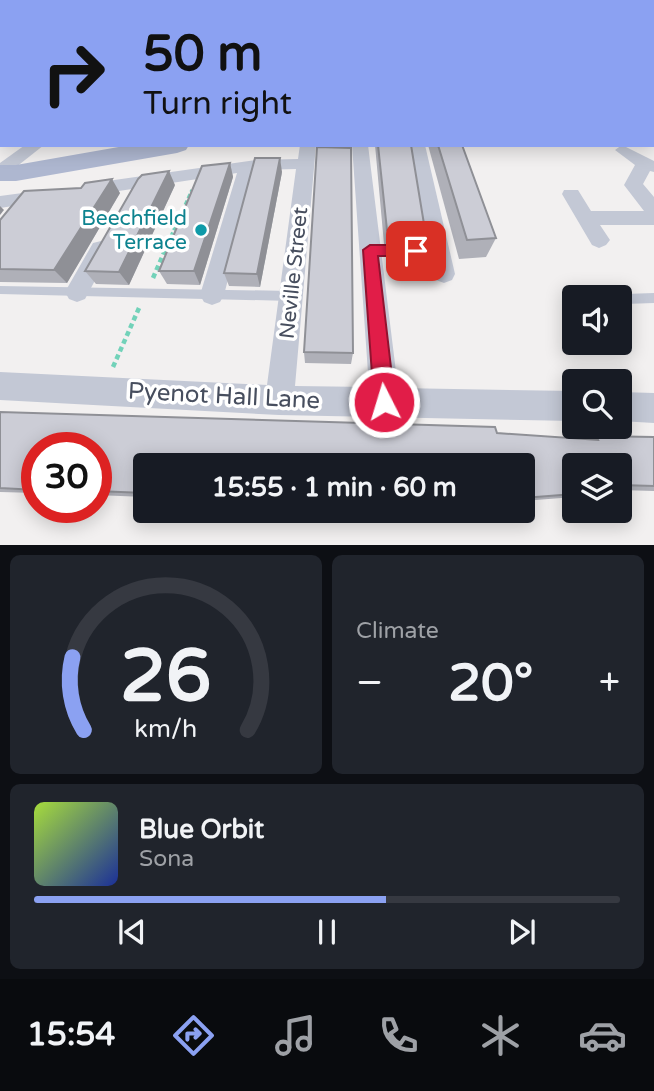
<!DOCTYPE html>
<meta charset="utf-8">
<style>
body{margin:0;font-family:"Varela Round",sans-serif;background:#20242c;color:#f1f3f6;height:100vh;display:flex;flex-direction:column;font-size:26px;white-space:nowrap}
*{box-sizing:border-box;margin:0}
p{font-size:23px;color:#9ea1a6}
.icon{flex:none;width:38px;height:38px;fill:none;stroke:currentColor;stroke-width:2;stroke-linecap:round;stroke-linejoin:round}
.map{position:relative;height:545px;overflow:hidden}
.drawer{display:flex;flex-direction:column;gap:10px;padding:10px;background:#0d0f14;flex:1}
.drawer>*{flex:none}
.guide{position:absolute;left:0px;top:0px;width:654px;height:147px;box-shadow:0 4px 18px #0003;background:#8ba1f2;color:#111;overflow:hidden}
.buttons{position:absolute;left:562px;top:285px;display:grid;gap:14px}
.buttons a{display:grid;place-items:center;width:70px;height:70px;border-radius:7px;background:#171b24;box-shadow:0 4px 18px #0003;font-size:35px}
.speed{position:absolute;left:21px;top:432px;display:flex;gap:14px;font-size:35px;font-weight:700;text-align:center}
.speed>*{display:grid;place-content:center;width:91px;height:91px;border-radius:50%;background:#171b24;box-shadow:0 4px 18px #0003;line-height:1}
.speed .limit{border:10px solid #d22;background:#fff;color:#111}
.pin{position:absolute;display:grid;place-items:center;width:60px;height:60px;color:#fff;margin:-30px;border-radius:14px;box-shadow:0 4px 10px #0006}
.me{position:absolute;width:77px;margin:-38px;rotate:355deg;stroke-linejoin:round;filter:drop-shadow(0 0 5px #0008)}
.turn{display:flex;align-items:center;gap:24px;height:147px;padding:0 28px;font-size:32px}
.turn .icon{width:91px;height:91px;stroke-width:2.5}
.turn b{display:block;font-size:49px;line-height:60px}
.big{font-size:52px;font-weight:700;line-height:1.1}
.drawer .widget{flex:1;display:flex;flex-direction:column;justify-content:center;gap:10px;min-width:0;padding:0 24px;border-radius:10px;background:#20242c}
.drawer .dial{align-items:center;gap:0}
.dial svg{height:182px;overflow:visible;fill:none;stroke:#363941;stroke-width:7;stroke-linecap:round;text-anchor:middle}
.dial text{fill:#f1f3f6;stroke:none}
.song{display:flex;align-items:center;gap:21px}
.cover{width:84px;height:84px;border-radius:10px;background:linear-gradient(135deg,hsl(80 70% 55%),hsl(230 70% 35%))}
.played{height:7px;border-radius:4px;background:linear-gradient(90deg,#8ba1f2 60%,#363941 60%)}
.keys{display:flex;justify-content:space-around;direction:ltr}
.heat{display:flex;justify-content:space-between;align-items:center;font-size:38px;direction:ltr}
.drawer .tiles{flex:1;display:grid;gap:10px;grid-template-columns:1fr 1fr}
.widget:last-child{grid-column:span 2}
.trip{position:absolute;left:133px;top:453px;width:402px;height:70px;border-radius:7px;background:#171b24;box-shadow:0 4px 18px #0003;font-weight:700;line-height:70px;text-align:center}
.dock{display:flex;height:112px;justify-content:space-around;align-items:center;background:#090b0e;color:#9ea1a6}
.dock .icon{width:49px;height:49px}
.dock .on{color:#8ba1f2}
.dock b{font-size:32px;color:#f1f3f6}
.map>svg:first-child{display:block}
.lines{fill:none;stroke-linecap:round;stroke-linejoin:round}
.path-far1{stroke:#72d2b9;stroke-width:3.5;stroke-dasharray:4.5 2.5;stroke-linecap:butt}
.path{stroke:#72d2b9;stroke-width:4.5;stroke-dasharray:5 3.5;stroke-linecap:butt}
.service{fill:#c3c8d5;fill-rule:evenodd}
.minor{fill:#c3c8d5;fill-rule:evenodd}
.primary{fill:#aeb7d0;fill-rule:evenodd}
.wall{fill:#afb0b8}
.shaded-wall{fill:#8f9096}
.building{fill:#cccdd6;stroke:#8f9096;stroke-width:2}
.route{fill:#e11d48;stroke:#92132f;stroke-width:2}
.culture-dot{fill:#0f9aa8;stroke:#fff;stroke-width:2.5}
.labels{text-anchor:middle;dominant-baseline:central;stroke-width:7;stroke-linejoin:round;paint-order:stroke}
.culture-label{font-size:21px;fill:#0d838f;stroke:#fff;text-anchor:end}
.street-label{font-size:21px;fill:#474e5e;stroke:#fff}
.near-street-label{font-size:24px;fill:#474e5e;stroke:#fff}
</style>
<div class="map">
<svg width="654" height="545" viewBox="0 0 654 545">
<rect width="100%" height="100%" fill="#f2f0f0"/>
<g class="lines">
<!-- path-far1 -->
<polyline class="path-far1" points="168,243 192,190"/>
<!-- path -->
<g class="path">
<polyline points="153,278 169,241"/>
<polyline points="113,367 139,308"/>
</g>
<!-- service -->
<g class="service">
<polygon points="370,246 440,247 445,251 440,255 370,254 365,250"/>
<polygon points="0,286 291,291 295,293 297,296 295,299 291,301 0,294"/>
<polygon points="654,293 654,303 625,304 621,302 620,299 621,296 625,294"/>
</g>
<!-- minor -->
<g class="minor">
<rect x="653" y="68" width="1" height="8"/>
<rect x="653" y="103" width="1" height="8"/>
<polygon points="25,145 44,145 6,175 0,176 0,163"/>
<polygon points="300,145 316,145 295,386 369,387 352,145 368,145 398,388 574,391 574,421 279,415 0,400 0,372 267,385 296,169 256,170 224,295 220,302 212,305 204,302 200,295 237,173 86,196 77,190 86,184 256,160 298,159"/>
<polygon points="409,145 425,145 455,274 452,280 444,283 436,280 433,274"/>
<polygon points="622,145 654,161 654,172 650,171 643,184 654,197 654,225 600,225 610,240 606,245 599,248 592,245 562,194 564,190 578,190 591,211 644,211 624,185 635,165 615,150"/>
<polygon points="45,190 52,192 54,196 52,200 0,208 0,196"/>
<polygon points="101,241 109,243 112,249 85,299 77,302 69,299 65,292 93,243"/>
<polygon points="620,392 654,393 654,423 620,421"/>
</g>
<!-- primary -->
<g class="primary">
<rect x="653" y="65" width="1" height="7"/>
<polygon points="130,145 189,145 186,150 177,153 16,181 0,181 0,165 16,165"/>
</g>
</g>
<!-- wall -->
<g class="wall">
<polygon points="375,145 411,145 425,230 420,244 384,244"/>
<polygon points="428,145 462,145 496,238 486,257 459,259"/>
<polygon points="230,163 233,177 200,285 167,284 159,271"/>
<polygon points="282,172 260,287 229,286 224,273"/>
<polygon points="175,185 129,285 96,284 85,271"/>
<polygon points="120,193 67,283 0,282 0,220"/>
<polygon points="304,352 353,353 351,364 305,363"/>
<polygon points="0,412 497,433 589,439 596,436 654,437 654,491 620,490 620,466 574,466 574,497 523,501 523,466 145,466 145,497 96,495 96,448 37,448 37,493 0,492"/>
</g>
<!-- shaded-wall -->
<g class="shaded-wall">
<polygon points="2,97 2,115 0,115 0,98"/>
<polygon points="280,158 282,172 260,287 257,274"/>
<polygon points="230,163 233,177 200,285 194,271"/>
<polygon points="169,171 175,185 129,285 119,272"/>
<polygon points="112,179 120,193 67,283 54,270"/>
<polygon points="0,206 4,210 0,215"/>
</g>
<!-- building -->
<g class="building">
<polygon points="0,65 2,65 2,97 0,98"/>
<polygon points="378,145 411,145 425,230 387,230"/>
<polygon points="438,145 462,145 496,238 467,240"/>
<polygon points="317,147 351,148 353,353 304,352"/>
<polygon points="255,158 280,158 257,274 224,273"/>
<polygon points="230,163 194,271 159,271 202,166"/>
<polygon points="169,171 119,272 85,271 138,179 142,175"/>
<polygon points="112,179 54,270 0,269 0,220 24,191 81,188 85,183"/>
<polygon points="0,412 495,427 497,433 598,440 596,436 654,437 654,486 620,485 620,466 574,466 574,494 523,498 523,466 145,466 145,493 96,491 96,448 37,448 37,490 0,488"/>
</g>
<!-- sky -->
<linearGradient id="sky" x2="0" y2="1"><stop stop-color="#81baec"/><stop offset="0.46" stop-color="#f9f8f8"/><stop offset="1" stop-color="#f9f8f8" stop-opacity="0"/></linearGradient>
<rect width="654" height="141" fill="url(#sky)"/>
<!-- route -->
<polygon class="route" points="370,245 416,245 424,251 416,256 378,256 395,402 392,409 384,412 377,409 374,402 363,250"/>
<!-- markers -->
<circle class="culture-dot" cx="201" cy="230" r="7"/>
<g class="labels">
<!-- culture labels -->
<g class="culture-label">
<text x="187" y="218">Beechfield<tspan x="187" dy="24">Terrace</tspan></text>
</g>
<!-- street labels -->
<g class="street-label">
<text transform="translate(294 273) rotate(-84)">Neville Street</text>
</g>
<!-- near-street labels -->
<g class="near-street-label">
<text transform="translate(224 396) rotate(3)">Pyenot Hall Lane</text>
</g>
</g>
</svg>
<div class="buttons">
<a><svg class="icon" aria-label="sound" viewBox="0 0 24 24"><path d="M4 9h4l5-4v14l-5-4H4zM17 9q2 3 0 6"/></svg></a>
<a><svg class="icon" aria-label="search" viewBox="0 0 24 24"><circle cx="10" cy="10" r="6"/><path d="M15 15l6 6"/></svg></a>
<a><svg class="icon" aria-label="layers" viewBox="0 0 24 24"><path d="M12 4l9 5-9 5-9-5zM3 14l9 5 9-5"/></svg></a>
</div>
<div class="speed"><div class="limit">30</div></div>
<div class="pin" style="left:416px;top:251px;background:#d93025"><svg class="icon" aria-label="arrive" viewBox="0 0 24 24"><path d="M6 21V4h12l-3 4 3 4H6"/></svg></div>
<svg class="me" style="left:384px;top:402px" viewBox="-20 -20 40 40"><circle r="17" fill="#e11d48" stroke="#fff" stroke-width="3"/><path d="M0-11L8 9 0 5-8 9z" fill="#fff"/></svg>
<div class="trip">15:55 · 1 min · 60 m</div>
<div class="guide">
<div class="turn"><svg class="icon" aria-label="right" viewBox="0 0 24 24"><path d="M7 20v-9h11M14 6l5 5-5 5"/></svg><div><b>50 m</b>Turn right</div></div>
</div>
</div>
<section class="drawer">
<div class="tiles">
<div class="widget dial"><svg viewBox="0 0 100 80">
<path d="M14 69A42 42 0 1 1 86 69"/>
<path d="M14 69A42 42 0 0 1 9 37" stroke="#8ba1f2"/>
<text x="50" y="56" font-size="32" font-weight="700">26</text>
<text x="50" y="72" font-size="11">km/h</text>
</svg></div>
<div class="widget"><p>Climate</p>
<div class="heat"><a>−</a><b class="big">20°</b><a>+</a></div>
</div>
<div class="widget">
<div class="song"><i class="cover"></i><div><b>Blue Orbit</b><p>Sona</p></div></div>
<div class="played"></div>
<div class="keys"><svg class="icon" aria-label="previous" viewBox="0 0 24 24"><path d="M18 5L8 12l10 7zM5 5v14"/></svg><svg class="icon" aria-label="pause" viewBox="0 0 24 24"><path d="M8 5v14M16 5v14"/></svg><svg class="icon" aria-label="next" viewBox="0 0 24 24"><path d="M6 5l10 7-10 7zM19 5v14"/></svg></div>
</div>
</div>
</section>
<nav class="dock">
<b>15:54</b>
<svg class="icon on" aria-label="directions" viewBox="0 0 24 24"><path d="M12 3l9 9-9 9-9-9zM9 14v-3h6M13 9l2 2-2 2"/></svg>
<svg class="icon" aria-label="music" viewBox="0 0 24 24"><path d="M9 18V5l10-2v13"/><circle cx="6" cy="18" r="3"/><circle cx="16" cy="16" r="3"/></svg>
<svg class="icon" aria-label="phone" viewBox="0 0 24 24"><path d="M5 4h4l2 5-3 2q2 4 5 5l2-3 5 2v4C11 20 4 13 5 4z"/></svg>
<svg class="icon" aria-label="climate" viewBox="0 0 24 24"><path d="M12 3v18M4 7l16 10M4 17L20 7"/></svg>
<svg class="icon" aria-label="car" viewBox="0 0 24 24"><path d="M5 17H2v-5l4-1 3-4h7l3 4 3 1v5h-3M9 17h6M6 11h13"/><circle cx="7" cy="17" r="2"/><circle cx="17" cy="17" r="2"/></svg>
</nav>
